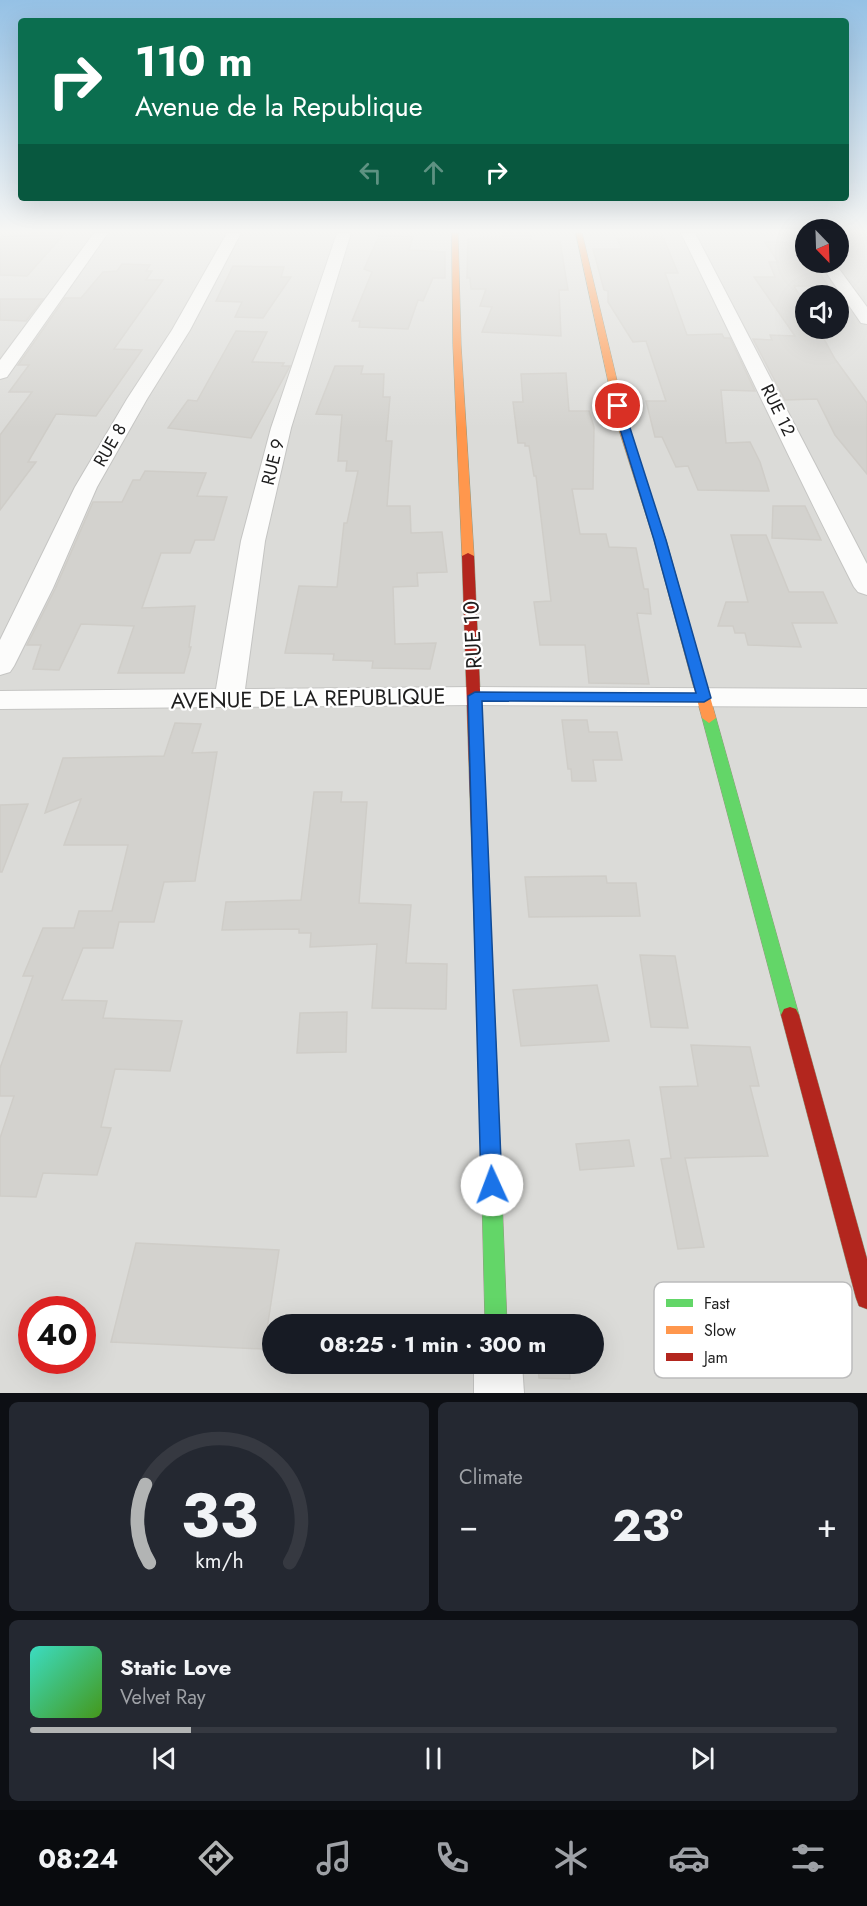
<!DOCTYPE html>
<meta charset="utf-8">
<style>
body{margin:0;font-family:Jost,sans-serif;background:#242831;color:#f1f3f6;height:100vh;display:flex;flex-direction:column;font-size:22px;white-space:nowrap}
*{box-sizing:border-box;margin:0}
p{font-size:20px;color:#9ea1a6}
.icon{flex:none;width:33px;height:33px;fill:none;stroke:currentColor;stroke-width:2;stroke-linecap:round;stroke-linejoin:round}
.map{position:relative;height:1393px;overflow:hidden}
.side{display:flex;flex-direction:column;gap:9px;padding:9px;background:#0d0f14;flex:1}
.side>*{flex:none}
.hud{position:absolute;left:18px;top:18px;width:831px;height:183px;border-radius:6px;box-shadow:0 6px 24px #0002;background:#0b6e4f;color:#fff;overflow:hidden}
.needle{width:39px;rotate:157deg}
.controls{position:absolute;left:795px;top:219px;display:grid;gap:12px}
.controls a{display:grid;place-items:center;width:54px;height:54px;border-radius:50%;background:#171b24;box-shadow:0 6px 24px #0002;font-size:30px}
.speed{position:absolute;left:18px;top:1296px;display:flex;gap:12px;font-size:30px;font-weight:700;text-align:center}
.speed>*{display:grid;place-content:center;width:78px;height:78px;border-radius:50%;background:#171b24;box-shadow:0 6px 24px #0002;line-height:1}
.speed .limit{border:9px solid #d22;background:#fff;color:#111}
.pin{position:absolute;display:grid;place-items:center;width:51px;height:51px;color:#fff;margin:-26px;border:3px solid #fff;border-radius:50%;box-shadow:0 2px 6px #0007}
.me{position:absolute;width:66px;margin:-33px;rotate:358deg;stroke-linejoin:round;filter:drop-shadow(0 0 4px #0008)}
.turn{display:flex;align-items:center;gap:21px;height:126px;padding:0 18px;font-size:27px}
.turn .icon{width:78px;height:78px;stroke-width:2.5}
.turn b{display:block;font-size:42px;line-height:51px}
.lanes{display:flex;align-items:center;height:57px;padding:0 18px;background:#0003;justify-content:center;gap:30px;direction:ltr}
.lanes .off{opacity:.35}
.big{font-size:45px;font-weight:700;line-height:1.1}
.side .card{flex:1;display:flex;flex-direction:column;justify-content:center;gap:9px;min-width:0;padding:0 21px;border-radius:9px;background:#242831}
.side .dial{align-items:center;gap:0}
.dial svg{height:156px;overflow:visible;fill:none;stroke:#363941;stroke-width:7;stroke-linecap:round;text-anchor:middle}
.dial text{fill:#f1f3f6;stroke:none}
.song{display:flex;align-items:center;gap:18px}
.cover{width:72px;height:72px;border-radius:9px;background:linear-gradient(135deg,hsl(170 70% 55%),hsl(100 70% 35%))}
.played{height:6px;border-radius:3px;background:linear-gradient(90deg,#b2b4b4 20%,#363941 20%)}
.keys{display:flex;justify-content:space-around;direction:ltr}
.heat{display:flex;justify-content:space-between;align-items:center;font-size:33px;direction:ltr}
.side .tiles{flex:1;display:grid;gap:9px;grid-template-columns:1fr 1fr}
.card:last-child{grid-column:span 2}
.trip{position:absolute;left:262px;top:1314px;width:342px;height:60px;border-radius:30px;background:#171b24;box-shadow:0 6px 24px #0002;font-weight:700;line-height:60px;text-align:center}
.dock{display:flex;height:96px;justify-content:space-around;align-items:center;background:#090b0e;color:#9ea1a6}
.dock .icon{width:42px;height:42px}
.dock .selected{color:#b2b4b4}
.dock b{font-size:27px;color:#f1f3f6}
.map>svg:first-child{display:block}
.residential{fill:#dbdbd8;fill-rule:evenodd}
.building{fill:#d3d2ce;stroke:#cfcdc8;stroke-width:1.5}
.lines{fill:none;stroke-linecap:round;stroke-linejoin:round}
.street-casing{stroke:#c5c5c3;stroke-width:2}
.fast-casing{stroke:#92977e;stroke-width:1}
.slow-casing{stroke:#92977e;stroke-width:1}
.jam-casing{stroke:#92977e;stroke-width:1}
.street{fill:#fcfcfb;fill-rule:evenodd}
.fast{fill:#63d668;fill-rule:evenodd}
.slow{fill:#ff974d;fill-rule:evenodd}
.jam{fill:#b3261e;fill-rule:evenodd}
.route{fill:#1a73e8;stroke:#114b97;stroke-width:1.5}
.labels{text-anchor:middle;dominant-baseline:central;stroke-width:4.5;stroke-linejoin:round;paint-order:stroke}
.far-street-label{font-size:18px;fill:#1e1e1e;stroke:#fff}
.street-label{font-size:22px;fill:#1e1e1e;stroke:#fff}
.key{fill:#fff;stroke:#bcbcbc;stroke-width:1.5}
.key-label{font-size:16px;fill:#1e1e1e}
</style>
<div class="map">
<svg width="867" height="1393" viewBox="0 0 867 1393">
<rect width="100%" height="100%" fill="#ecece7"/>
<!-- residential -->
<path class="residential" d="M0,233H805L806,262H838L839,233H867V1393H0ZM806,296H838V328H806ZM32,1310H82V1360H32ZM273,1324H594V1364H273Z"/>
<!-- building -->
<g class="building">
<polygon points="32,233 65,233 27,276 0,275 0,237 28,236"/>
<polygon points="503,233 531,233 531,241 560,241 568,290 559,290 561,336 482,332 492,307 480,306 486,289 471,289 470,278 467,278 468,238 503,237"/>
<polygon points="379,236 413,237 409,250 445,252 445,278 433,278 423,301 418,300 408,329 359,327 360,321 352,321 372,272 364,269"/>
<polygon points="663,237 678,273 665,273 687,335 722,334 724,338 730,338 755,391 721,390 726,443 750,442 760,462 769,491 698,490 688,466 676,467 662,437 655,437 646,401 666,401 646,341 633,342 608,302 608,291 604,290 593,249 622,249 617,238"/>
<polygon points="765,242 801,243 806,250 806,262 813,262 828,286 794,286 806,306 806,328 818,328 835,359 867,403 867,474 835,435 817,399 785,400 753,339 772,340 770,335 795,336 754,277 775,277 769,262 778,262"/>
<polygon points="122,264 150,265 146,271 152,271 146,280 163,280 114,349 142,350 96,416 56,414 28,462 36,462 0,510 0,435 32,392 9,392 29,365 18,365 65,298 81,298 103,272 117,271"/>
<polygon points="233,266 284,267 281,277 291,277 263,318 235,317 242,302 216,301"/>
<polygon points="0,299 43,299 26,321 0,320"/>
<polygon points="236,331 267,332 252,362 284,363 282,366 290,366 251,438 168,428 188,400 197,401"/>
<polygon points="335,366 363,366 361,374 384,374 383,397 390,397 386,441 392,441 387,506 410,506 411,533 442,532 447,572 417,573 418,586 393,587 395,644 436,643 430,669 372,668 373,661 333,660 334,654 285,653 299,586 337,587 344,523 347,523 358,471 346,471 347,461 338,461 342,415 316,414"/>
<polygon points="566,373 569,411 589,411 594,427 593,489 572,489 580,534 606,534 609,547 636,548 644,589 648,589 651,614 637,613 649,684 589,683 585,645 540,645 534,602 551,601 536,476 534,476 529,446 525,446 525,443 518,443 513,402 523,402 521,374"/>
<polygon points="145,471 206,473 197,496 227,497 214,540 195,540 190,553 161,553 142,608 195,606 189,647 191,647 184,673 118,673 134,626 81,624 59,670 33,669 41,645 27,645 55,589 93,502 122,502 133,480 140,480"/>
<polygon points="773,506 805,506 821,540 772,538"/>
<polygon points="731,535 766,535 789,592 823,592 837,623 792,623 801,647 748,645 745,633 735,633 733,626 718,626 726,602 748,602"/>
<polygon points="562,720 587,720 589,732 617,732 622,760 593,760 596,781 572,781 571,769 568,769"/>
<polygon points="175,723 201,724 192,753 217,752 195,881 164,882 154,922 119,922 113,948 83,948 62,1000 107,1001 103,1018 182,1021 170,1071 115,1069 101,1127 111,1128 97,1175 43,1173 36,1197 0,1196 0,1138 14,1096 0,1096 0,1068 33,976 23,976 43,928 74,928 79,911 112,911 128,845 64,845 81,799 45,813 63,758 164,756"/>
<polygon points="314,792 342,792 341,802 367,802 359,903 411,905 406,963 447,964 446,1009 372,1008 377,944 310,947 311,933 299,933 299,929 222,930 226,902 301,900"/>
<polygon points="28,804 2,872 0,872 0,805"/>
<polygon points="606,876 607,883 636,883 640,916 529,917 525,877"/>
<polygon points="640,955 675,956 688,1028 651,1027"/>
<polygon points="597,985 609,1041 521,1046 513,990"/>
<polygon points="347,1012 346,1052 297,1053 300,1013"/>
<polygon points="691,1045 750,1047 759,1086 750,1086 768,1156 685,1158 704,1247 678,1249 661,1159 671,1158 660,1087 698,1086"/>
<polygon points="629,1140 634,1166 580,1170 576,1144"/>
<polygon points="136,1243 279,1250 264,1349 111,1342"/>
<polygon points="538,1364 569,1364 570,1379 539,1378"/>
</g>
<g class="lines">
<defs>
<g id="street">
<polygon points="94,233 108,233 7,377 0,379 0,360"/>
<polygon points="227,233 241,233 190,330 147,399 97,487 53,588 14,666 10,672 0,675 0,640 75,487 127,399 172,330"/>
<polygon points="337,233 351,233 291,428 265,541 245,689 475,687 867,689 867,707 475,705 0,709 0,691 216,689 241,541 271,428"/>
<path d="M681,233H695L867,564V595L858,592L854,587C794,470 739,351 681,233Z"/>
<polygon points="795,233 806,233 806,242 801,241"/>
<polygon points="819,262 834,262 867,307 867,324 861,323"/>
<polygon points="474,1364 522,1364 524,1393 474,1393"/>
</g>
<g id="fast">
<polygon points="709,713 716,718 799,1015 796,1021 790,1023 784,1021 781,1015 702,718"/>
<polygon points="488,1061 495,1064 497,1070 507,1324 485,1324 479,1070 481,1064"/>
</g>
<g id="slow">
<polygon points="452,233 458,233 461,345 474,556 468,559 462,556 453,345"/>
<polygon points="576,233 582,233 628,427 666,540 716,718 709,723 702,718 654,540 618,427"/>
</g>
<g id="jam">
<polygon points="468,553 474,556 497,1070 495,1076 488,1079 481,1076 479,1070 462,556"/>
<polygon points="790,1007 796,1009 799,1015 867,1259 867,1309 859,1306 856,1298 781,1015 784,1009"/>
</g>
</defs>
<!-- street casing -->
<use href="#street" class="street-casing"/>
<!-- fast casing -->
<use href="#fast" class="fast-casing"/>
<!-- slow casing -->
<use href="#slow" class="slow-casing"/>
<!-- jam casing -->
<use href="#jam" class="jam-casing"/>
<!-- street -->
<use href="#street" class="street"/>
<!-- fast -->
<use href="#fast" class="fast"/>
<!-- slow -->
<use href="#slow" class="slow"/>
<!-- jam -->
<use href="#jam" class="jam"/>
</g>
<!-- sky -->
<linearGradient id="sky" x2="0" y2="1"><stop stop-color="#95c1e5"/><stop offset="0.54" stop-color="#f6f6f4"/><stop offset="1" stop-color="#f6f6f4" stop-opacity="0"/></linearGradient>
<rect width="867" height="428" fill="url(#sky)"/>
<!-- route -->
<polygon class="route" points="618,403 623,406 666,540 711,698 704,702 482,701 502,1185 499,1192 492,1195 484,1192 481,1185 468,696 475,692 696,693 654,540 613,406"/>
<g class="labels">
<!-- far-street labels -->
<g class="far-street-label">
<text transform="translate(778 410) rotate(64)">RUE 12</text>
<text transform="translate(110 445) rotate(-60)">RUE 8</text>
<text transform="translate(273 462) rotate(-76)">RUE 9</text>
</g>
<!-- street labels -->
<g class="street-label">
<text transform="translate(472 635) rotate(-93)">RUE 10</text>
<text transform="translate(308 698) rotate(-1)">AVENUE DE LA REPUBLIQUE</text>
</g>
</g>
<!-- legend -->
<rect x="654" y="1282" width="198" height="96" rx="9" class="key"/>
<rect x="666" y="1299" width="27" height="8" fill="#63d668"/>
<rect x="666" y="1326" width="27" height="8" fill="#ff974d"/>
<rect x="666" y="1353" width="27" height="8" fill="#b3261e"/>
<g class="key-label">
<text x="704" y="1309">Fast</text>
<text x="704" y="1336">Slow</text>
<text x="704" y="1363">Jam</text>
</g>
</svg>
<div class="controls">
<a><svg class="needle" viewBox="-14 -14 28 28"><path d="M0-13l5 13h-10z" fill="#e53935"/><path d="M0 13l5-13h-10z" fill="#9ea1a6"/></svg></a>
<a><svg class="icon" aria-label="sound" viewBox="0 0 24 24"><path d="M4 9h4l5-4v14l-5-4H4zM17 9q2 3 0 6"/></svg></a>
</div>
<div class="speed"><div class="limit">40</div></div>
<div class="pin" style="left:618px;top:406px;background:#d93025"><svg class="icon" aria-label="arrive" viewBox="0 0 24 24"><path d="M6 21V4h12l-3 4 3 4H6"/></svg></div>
<svg class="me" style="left:492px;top:1185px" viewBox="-20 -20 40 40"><circle r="19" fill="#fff"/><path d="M0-13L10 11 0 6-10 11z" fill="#1a73e8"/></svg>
<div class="trip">08:25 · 1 min · 300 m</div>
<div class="hud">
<div class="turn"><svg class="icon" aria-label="right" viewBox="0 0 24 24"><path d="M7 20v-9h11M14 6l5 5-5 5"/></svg><div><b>110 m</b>Avenue de la Republique</div></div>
<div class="lanes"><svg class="icon off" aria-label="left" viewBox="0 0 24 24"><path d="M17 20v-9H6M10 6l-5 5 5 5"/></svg><svg class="icon off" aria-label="ahead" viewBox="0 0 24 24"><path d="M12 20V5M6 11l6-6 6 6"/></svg><svg class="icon" aria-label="right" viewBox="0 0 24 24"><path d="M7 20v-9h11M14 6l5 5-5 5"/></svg></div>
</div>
</div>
<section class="side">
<div class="tiles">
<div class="card dial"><svg viewBox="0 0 100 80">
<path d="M14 69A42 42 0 1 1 86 69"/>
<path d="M14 69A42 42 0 0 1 12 29" stroke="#b2b4b4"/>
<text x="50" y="56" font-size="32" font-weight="700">33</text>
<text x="50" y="72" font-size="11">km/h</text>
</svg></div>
<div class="card"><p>Climate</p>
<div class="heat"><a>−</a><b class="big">23°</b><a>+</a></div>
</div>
<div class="card">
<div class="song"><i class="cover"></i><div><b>Static Love</b><p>Velvet Ray</p></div></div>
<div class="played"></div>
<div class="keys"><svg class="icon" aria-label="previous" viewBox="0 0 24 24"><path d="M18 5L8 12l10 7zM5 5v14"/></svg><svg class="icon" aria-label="pause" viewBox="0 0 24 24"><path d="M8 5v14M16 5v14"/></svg><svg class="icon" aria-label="next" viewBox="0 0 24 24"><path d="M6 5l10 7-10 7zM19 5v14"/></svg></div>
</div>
</div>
</section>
<nav class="dock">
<b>08:24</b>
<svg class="icon selected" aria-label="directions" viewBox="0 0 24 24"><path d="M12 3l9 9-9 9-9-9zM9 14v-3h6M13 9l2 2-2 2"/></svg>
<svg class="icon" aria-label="music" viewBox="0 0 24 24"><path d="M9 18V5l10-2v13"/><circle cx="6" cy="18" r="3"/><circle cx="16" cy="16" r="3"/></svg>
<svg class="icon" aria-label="phone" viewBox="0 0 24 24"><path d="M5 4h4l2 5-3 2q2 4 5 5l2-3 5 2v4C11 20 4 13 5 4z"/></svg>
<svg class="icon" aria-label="climate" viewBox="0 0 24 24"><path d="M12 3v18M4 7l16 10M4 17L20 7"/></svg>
<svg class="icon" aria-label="car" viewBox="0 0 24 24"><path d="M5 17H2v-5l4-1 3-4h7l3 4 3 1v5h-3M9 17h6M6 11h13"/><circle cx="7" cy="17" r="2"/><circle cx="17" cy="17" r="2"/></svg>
<svg class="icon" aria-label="filters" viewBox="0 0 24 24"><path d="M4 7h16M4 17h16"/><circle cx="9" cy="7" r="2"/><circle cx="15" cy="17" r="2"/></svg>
</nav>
